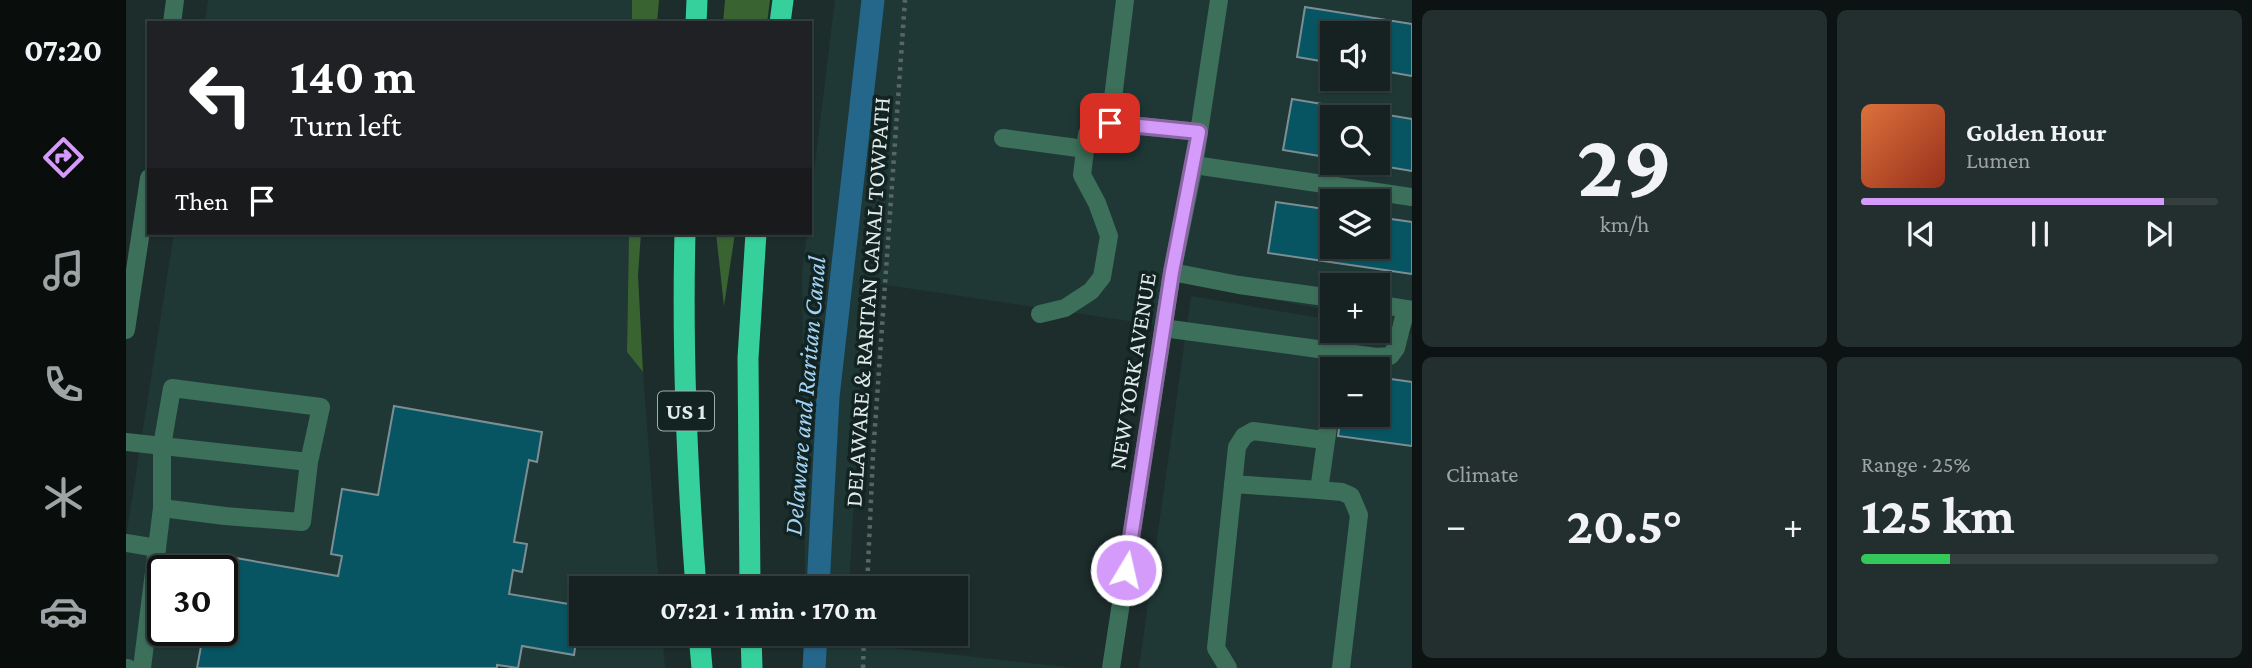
<!DOCTYPE html>
<meta charset="utf-8">
<style>
body{margin:0;font-family:"Crimson Pro",serif;background:#232f2e;color:#f1f3f6;height:100vh;display:flex;flex-direction:column;font-size:26px;white-space:nowrap}
*{box-sizing:border-box;margin:0}
p{font-size:23px;color:#9ea4a5}
.icon{flex:none;width:38px;height:38px;fill:none;stroke:currentColor;stroke-width:2;stroke-linecap:round;stroke-linejoin:round}
.map{position:relative;flex:1;overflow:hidden}
.details{display:flex;flex-direction:column;gap:10px;padding:10px;background:#0c1312;width:840px}
.details>*{flex:none}
.guide{position:absolute;left:21px;top:21px;width:665px;height:214px;border-radius:0px;box-shadow:0 2px 5px #0004,0 0 0 2px #353f3f;background:#202124;color:#fff;overflow:hidden}
.tools{position:absolute;left:1194px;top:21px;display:grid;gap:14px}
.tools a{display:grid;place-items:center;width:70px;height:70px;border-radius:0px;background:#162221;box-shadow:0 2px 5px #0004,0 0 0 2px #353f3f;font-size:35px}
.speed{position:absolute;left:21px;top:555px;display:flex;gap:14px;font-size:35px;font-weight:700;text-align:center}
.speed>*{display:grid;place-content:center;width:91px;height:91px;border-radius:50%;background:#162221;box-shadow:0 2px 5px #0004,0 0 0 2px #353f3f;line-height:1}
.speed .limit{border:4px solid #111;border-radius:10px;background:#fff;color:#111}
.pin{position:absolute;display:grid;place-items:center;width:60px;height:60px;color:#fff;margin:-30px;border-radius:14px;box-shadow:0 4px 10px #0006}
.me{position:absolute;width:77px;margin:-38px;rotate:9deg;stroke-linejoin:round;filter:drop-shadow(0 0 5px #0008)}
.turn{display:flex;align-items:center;gap:24px;height:147px;padding:0 28px;font-size:32px}
.turn .icon{width:91px;height:91px;stroke-width:2.5}
.turn b{display:block;font-size:49px;line-height:60px}
.then{display:flex;align-items:center;height:66px;padding:0 28px;background:#0003;gap:14px;font-size:26px}
.big{font-size:52px;font-weight:700;line-height:1.1}
.details .widget{flex:1;display:flex;flex-direction:column;justify-content:center;gap:10px;min-width:0;padding:0 24px;border-radius:10px;background:#232f2e}
.details .dial{align-items:center;gap:0}
.dial b{font-size:91px;line-height:1}
.song{display:flex;align-items:center;gap:21px}
.cover{width:84px;height:84px;border-radius:10px;background:linear-gradient(135deg,hsl(20 70% 55%),hsl(10 70% 35%))}
.played{height:7px;border-radius:4px;background:linear-gradient(90deg,#d59bfb 85%,#353f3f 85%)}
.keys{display:flex;justify-content:space-around;direction:ltr}
.heat{display:flex;justify-content:space-between;align-items:center;font-size:38px;direction:ltr}
.charge{height:10px;border-radius:5px;background:linear-gradient(90deg,#34c759 25%,#353f3f 0)}
.details .tiles{flex:1;display:grid;gap:10px;grid-template-columns:repeat(2,1fr)}
.trip{position:absolute;left:443px;top:576px;width:399px;height:70px;border-radius:0px;background:#162221;box-shadow:0 2px 5px #0004,0 0 0 2px #353f3f;font-weight:700;line-height:70px;text-align:center}
main{display:flex;flex:1;min-height:0}
.tab-bar{display:flex;flex-direction:column;width:126px;justify-content:space-around;align-items:center;background:#090e0d;color:#9ea4a5}
.tab-bar .icon{width:49px;height:49px}
.tab-bar .active{color:#d59bfb}
.tab-bar b{font-size:32px;color:#f1f3f6}
.map>svg:first-child{display:block}
.built{fill:#1f3836;fill-rule:evenodd}
.forest{fill:#3a6332}
.lines{fill:none;stroke-linecap:round;stroke-linejoin:round}
.canal{stroke:#25668b;stroke-width:23}
.building{fill:#075563;stroke:#7c8e93;stroke-width:2}
.path{stroke:#586665;stroke-width:4.5;stroke-dasharray:3.5 5;stroke-linecap:butt}
.minor{stroke:#3c705a;stroke-width:18}
.highway{stroke:#35d09c;stroke-width:21}
.route-casing{stroke:#8a65a3;stroke-width:18}
.route{stroke:#d59bfb;stroke-width:12}
.labels{text-anchor:middle;dominant-baseline:central;stroke-width:7;stroke-linejoin:round;paint-order:stroke}
.shield{fill:#132322;stroke:#a2aead;stroke-width:2}
.shield-label{font-size:23px;font-weight:bold;fill:#e0eae9}
.street-label{font-size:24px;fill:#e0eae9;stroke:#132322}
.water-label{font-size:26px;font-style:italic;fill:#a1d3f5;stroke:#132322}
</style>
<main>
<nav class="tab-bar">
<b>07:20</b>
<svg class="icon active" aria-label="directions" viewBox="0 0 24 24"><path d="M12 3l9 9-9 9-9-9zM9 14v-3h6M13 9l2 2-2 2"/></svg>
<svg class="icon" aria-label="music" viewBox="0 0 24 24"><path d="M9 18V5l10-2v13"/><circle cx="6" cy="18" r="3"/><circle cx="16" cy="16" r="3"/></svg>
<svg class="icon" aria-label="phone" viewBox="0 0 24 24"><path d="M5 4h4l2 5-3 2q2 4 5 5l2-3 5 2v4C11 20 4 13 5 4z"/></svg>
<svg class="icon" aria-label="climate" viewBox="0 0 24 24"><path d="M12 3v18M4 7l16 10M4 17L20 7"/></svg>
<svg class="icon" aria-label="car" viewBox="0 0 24 24"><path d="M5 17H2v-5l4-1 3-4h7l3 4 3 1v5h-3M9 17h6M6 11h13"/><circle cx="7" cy="17" r="2"/><circle cx="17" cy="17" r="2"/></svg>
</nav>
<div class="map">
<svg width="1286" height="668" viewBox="0 0 1286 668">
<rect width="100%" height="100%" fill="#1d2d2c"/>
<!-- built -->
<g class="built">
<polygon points="82,0 506,0 506,23 79,23"/>
<path d="M709,0H1286V327L1251,320V285H1206V311L1050,281L1043,327L740,282L723,588H679L676,272L681,233H684V203ZM1206,33H1251V79H1206ZM1206,117H1251V163H1206ZM1206,201H1251V247H1206Z"/>
<path d="M48,233H503L501,352L517,372L533,588H455V634H536L539,668H0V537ZM37,570H96V630H37Z"/>
<path d="M1065,296L1206,320V331H1251V328L1286,334V668H1013ZM1206,369H1251V415H1206Z"/>
<polygon points="679,634 720,634 720,643 949,668 679,668"/>
</g>
<!-- forest -->
<g class="forest">
<polygon points="506,0 533,0 531,23 506,23"/>
<polygon points="599,0 644,0 641,23 597,23"/>
<polygon points="503,233 515,233 512,275 517,372 501,352"/>
<polygon points="590,233 609,233 598,306"/>
</g>
<g class="lines">
<!-- canal -->
<g class="canal">
<polyline points="692,588 702,397 747,0"/>
<polyline points="688,668 690,634"/>
</g>
</g>
<!-- building -->
<g class="building">
<polygon points="1179,7 1286,24 1286,76 1251,70 1251,33 1206,33 1206,63 1171,57"/>
<polygon points="1166,99 1286,119 1286,171 1238,163 1251,163 1251,117 1206,117 1206,158 1157,150"/>
<polygon points="1150,202 1206,210 1206,247 1251,247 1251,217 1286,222 1286,274 1142,253"/>
<polygon points="1251,377 1286,382 1286,446 1212,436 1215,415 1251,415"/>
<polygon points="268,406 416,432 411,462 403,460 388,542 401,544 396,572 387,570 383,594 455,606 448,655 396,646 392,668 371,665 371,668 71,668 78,630 96,630 96,592 104,593 110,558 212,576 216,556 205,554 216,489 252,495"/>
</g>
<g class="lines">
<!-- path -->
<g class="path">
<polyline points="741,588 747,455 779,0"/>
<polyline points="737,668 738,634"/>
</g>
<!-- minor -->
<g class="minor">
<polyline points="46,23 49,0"/>
<polyline points="984,123 1073,132"/>
<polyline points="877,138 959,149"/>
<polyline points="1068,165 1286,197"/>
<polyline points="1046,272 1113,285 1206,298"/>
<polyline points="1251,304 1286,310"/>
<polyline points="914,314 939,308 965,291 976,277 983,236 971,203 956,175 961,134 984,123 999,0"/>
<polyline points="1037,328 1251,357 1264,356 1270,348 1280,309"/>
<polyline points="0,330 23,178"/>
<polyline points="0,442 183,462 195,407 46,388 36,446 36,508 99,516 176,522 183,462"/>
<polyline points="1107,484 1193,490 1206,399"/>
<polyline points="1193,490 1216,492 1225,496 1233,515 1215,668"/>
<polyline points="0,543 31,548"/>
<polyline points="0,668 2,668"/>
<polyline points="16,668 36,508"/>
<polyline points="985,668 1046,272 1068,165 1093,0"/>
<polyline points="1102,668 1090,648 1111,447 1118,436 1127,431 1198,440"/>
</g>
<!-- highway -->
<g class="highway">
<polyline points="570,23 571,0"/>
<polyline points="654,23 657,0"/>
<path d="M559,233C556,351 561,470 570,588"/>
<polyline points="624,588 622,358 630,233"/>
<polyline points="573,634 576,668"/>
<polyline points="625,634 626,668"/>
</g>
</g>
<g class="lines">
<defs>
<polyline id="route" points="984,123 1073,132 1046,272 1000,570"/>
</defs>
<!-- route casing -->
<use href="#route" class="route-casing"/>
<!-- route -->
<use href="#route" class="route"/>
</g>
<g class="labels">
<!-- shield labels -->
<rect class="shield" x="532" y="391.5" width="56" height="39" rx="5"/>
<g class="shield-label">
<text x="560" y="411">US 1</text>
</g>
<!-- street labels -->
<g class="street-label">
<text transform="translate(741 302) rotate(-86)">DELAWARE &amp; RARITAN CANAL TOWPATH</text>
<text transform="translate(1006 371) rotate(-81)">NEW YORK AVENUE</text>
</g>
<!-- water labels -->
<g class="water-label">
<text transform="translate(679 396) rotate(-85)">Delaware and Raritan Canal</text>
</g>
</g>
</svg>
<div class="tools">
<a><svg class="icon" aria-label="sound" viewBox="0 0 24 24"><path d="M4 9h4l5-4v14l-5-4H4zM17 9q2 3 0 6"/></svg></a>
<a><svg class="icon" aria-label="search" viewBox="0 0 24 24"><circle cx="10" cy="10" r="6"/><path d="M15 15l6 6"/></svg></a>
<a><svg class="icon" aria-label="layers" viewBox="0 0 24 24"><path d="M12 4l9 5-9 5-9-5zM3 14l9 5 9-5"/></svg></a>
<a>+</a>
<a>−</a>
</div>
<div class="speed"><div class="limit">30</div></div>
<div class="pin" style="left:984px;top:123px;background:#d93025"><svg class="icon" aria-label="arrive" viewBox="0 0 24 24"><path d="M6 21V4h12l-3 4 3 4H6"/></svg></div>
<svg class="me" style="left:1000px;top:570px" viewBox="-20 -20 40 40"><circle r="17" fill="#d59bfb" stroke="#fff" stroke-width="3"/><path d="M0-11L8 9 0 5-8 9z" fill="#fff"/></svg>
<div class="trip">07:21 · 1 min · 170 m</div>
<div class="guide">
<div class="turn"><svg class="icon" aria-label="left" viewBox="0 0 24 24"><path d="M17 20v-9H6M10 6l-5 5 5 5"/></svg><div><b>140 m</b>Turn left</div></div>
<div class="then">Then<svg class="icon" aria-label="arrive" viewBox="0 0 24 24"><path d="M6 21V4h12l-3 4 3 4H6"/></svg></div>
</div>
</div>
<section class="details">
<div class="tiles">
<div class="widget dial"><b>29</b><p>km/h</p></div>
<div class="widget">
<div class="song"><i class="cover"></i><div><b>Golden Hour</b><p>Lumen</p></div></div>
<div class="played"></div>
<div class="keys"><svg class="icon" aria-label="previous" viewBox="0 0 24 24"><path d="M18 5L8 12l10 7zM5 5v14"/></svg><svg class="icon" aria-label="pause" viewBox="0 0 24 24"><path d="M8 5v14M16 5v14"/></svg><svg class="icon" aria-label="next" viewBox="0 0 24 24"><path d="M6 5l10 7-10 7zM19 5v14"/></svg></div>
</div>
<div class="widget"><p>Climate</p>
<div class="heat"><a>−</a><b class="big">20.5°</b><a>+</a></div>
</div>
<div class="widget"><p>Range · 25%</p><b class="big">125 km</b><div class="charge"></div></div>
</div>
</section>
</main>
